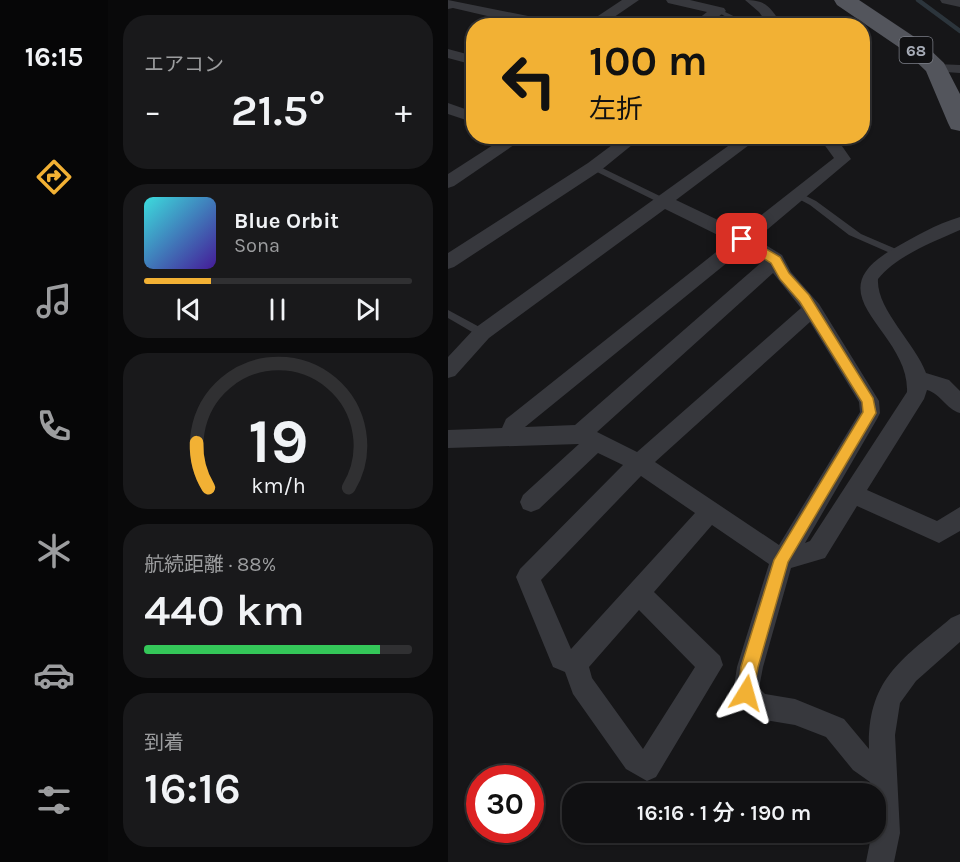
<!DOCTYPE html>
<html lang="ja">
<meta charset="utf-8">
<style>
body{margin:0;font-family:Karla,"Noto Sans JP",sans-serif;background:#19191b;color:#f1f3f6;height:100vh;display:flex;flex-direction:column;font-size:22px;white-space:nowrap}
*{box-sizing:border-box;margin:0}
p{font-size:20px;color:#9c9d9f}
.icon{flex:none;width:33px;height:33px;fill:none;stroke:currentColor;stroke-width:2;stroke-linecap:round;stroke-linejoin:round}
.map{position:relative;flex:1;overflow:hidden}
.drawer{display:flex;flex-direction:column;gap:15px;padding:15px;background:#09090a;width:340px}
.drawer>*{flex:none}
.banner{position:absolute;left:18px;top:18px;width:404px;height:126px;border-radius:24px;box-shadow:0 2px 4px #0004,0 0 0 2px #303032;background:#f2b134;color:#111;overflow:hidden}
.speed{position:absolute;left:18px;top:765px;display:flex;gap:12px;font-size:30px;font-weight:700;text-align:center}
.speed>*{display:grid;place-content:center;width:78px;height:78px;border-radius:50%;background:#101012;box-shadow:0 2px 4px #0004,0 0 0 2px #303032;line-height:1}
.speed .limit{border:9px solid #d22;background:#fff;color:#111}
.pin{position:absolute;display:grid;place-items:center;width:51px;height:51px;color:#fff;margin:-26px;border-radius:12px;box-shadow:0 3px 9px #0006}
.me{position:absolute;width:66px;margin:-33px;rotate:8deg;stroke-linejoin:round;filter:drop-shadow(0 0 4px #0008)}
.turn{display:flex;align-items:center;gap:21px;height:126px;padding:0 24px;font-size:27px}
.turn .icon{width:78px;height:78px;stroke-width:2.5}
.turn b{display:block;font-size:42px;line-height:51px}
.big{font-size:45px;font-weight:600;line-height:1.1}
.drawer .tile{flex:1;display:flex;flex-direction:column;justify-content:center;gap:9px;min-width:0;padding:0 21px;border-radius:24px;background:#19191b}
.drawer .dial{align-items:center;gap:0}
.dial svg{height:156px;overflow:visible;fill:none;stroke:#303032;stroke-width:7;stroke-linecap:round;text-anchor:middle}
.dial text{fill:#f1f3f6;stroke:none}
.song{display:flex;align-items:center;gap:18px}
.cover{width:72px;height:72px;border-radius:9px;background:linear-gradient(135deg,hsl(180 70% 55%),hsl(260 70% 35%))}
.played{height:6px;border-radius:3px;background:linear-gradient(90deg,#f2b134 25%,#303032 25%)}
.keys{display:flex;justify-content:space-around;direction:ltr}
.heat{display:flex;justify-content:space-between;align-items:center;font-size:33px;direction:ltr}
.charge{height:9px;border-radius:4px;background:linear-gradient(90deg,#34c759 88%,#303032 0)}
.trip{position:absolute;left:114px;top:783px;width:324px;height:60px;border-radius:24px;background:#101012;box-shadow:0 2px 4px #0004,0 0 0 2px #303032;font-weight:600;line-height:60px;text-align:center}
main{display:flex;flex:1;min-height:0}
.tab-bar{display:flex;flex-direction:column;width:108px;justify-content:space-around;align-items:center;background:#060607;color:#9c9d9f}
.tab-bar .icon{width:42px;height:42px}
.tab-bar .active{color:#f2b134}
.tab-bar b{font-size:27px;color:#f1f3f6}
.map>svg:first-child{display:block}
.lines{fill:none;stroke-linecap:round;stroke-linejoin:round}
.stream{stroke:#2c353c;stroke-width:4.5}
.service{fill:#37383d;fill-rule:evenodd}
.minor{fill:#37383d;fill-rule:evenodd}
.primary{fill:#53555c;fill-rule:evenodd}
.route{fill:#f2b134;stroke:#9d7322;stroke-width:1.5}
.labels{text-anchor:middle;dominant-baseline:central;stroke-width:6;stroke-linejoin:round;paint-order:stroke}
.shield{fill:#111113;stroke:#7b7e86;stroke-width:1.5}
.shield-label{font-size:16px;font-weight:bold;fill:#a8adb8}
</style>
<main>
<nav class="tab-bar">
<b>16:15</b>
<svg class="icon active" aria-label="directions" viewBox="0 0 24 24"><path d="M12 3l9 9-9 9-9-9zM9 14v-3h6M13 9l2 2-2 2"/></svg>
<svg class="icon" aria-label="music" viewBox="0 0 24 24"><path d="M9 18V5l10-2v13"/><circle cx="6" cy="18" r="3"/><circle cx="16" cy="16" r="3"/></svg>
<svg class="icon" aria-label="phone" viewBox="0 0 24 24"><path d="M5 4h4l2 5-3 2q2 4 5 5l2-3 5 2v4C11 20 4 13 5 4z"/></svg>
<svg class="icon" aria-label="climate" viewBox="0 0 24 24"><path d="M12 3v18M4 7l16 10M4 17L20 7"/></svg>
<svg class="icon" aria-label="car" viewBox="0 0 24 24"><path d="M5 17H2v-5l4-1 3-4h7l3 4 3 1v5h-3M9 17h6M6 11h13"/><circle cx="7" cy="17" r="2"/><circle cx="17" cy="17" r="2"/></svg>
<svg class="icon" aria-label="filters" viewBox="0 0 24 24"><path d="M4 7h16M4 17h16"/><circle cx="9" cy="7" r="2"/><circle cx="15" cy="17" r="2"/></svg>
</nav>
<section class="drawer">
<div class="tile"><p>エアコン</p>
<div class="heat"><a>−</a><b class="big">21.5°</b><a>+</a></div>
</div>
<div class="tile">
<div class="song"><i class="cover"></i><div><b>Blue Orbit</b><p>Sona</p></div></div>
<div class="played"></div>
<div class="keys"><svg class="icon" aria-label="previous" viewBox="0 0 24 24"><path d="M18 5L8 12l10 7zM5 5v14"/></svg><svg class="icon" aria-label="pause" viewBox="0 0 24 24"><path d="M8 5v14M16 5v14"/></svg><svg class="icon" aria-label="next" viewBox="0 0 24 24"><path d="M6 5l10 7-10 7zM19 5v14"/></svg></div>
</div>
<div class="tile dial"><svg viewBox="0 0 100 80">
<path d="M14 69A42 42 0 1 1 86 69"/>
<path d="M14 69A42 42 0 0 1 8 46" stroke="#f2b134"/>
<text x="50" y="56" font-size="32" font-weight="700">19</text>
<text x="50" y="72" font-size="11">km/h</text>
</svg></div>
<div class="tile"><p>航続距離 · 88%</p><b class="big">440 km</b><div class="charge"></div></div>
<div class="tile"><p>到着</p><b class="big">16:16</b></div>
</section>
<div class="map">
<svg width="512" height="862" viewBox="0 0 512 862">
<rect width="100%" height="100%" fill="#161618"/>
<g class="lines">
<!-- stream -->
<polyline class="stream" points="470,0 512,31"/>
<!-- service -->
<g class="service">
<polygon points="269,10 273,10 306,26 296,26 269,12"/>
<polygon points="146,164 220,200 221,202 220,204 214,204 143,169 142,167"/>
<polygon points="350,192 368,201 413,234 455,252 456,254 455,256 449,256 401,235 362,205 347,197 346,195"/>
<polygon points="0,310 37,330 39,333 37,336 31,336 0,318"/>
</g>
<!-- minor -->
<g class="minor">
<polygon points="0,0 95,19 96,26 82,26 5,8 0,9"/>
<polygon points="174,0 191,0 153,26 135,26"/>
<polygon points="218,0 242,0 276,8 278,11 258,26 241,26 259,12 220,3"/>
<path d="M297,0C320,0 322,8 335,26H321L311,12Z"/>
<polygon points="492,0 512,0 512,7 494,3"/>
<polygon points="0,49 26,56 26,65 0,58"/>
<polygon points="488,64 512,65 512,73 483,71 481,68"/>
<polygon points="0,103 17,109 26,105 26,117 18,120 0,114"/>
<polygon points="59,136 79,136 6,186 0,188 0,174"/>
<polygon points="176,136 195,136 152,171 6,267 0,269 0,253 140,163"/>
<path d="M294,136H313L228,200L293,231L386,158L370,136H387L403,159L308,239L334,255L343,272L371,304L431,401L432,413L429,419L357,543L362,541L459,392C462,330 363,296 445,249C466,237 488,224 512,217V230C485,242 448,256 430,279C428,309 467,343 478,373L501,380L512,391V413C498,409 493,394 479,390L476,399L419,490L489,521L512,507V531L491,543L409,506L377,558L343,568L315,667L311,688L317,694L347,699L396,719L421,749C419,678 455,659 503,618L512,614V642L468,681L452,703L447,735L452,833L446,862H418L424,832H428V794H423L422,782L405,770L378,737L347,725L311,719L302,715L289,702L285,693L289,667L321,564L264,525L206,592L272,656L275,665L208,777L199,781L178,769L125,694L117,672L105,667L68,577L72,569L175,465L150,453L91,509L83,512L75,509L72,502L75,495L131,444L0,448V430L54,428L58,419L282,241L217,209L41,338L7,376L0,378V357L27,328ZM296,249L315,261L127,425L77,427ZM325,273L353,308L189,452L149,432ZM362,322L411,402L412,412L331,545L207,462ZM193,476L247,513L123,649L93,580ZM191,610L247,667L195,749L144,678L141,667Z"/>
</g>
<!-- primary -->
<polygon class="primary" points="386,0 411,0 474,42 496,63 512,94 512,131 503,129 500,123 478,71 458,52 389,5"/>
</g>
<!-- route -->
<polygon class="route" points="294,235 332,257 341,273 361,295 425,398 428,413 340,562 310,667 304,699 298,702 293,699 290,693 293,667 326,560 415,412 414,402 352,302 332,279 323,263 290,242 290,236"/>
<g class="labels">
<!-- shield labels -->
<rect class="shield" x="451.5" y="37" width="33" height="26" rx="4.5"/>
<g class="shield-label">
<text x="468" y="50">68</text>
</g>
</g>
</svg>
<div class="speed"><div class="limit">30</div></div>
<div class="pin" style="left:294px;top:239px;background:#d93025"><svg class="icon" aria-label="arrive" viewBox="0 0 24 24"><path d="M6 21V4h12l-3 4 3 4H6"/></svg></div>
<svg class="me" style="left:298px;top:693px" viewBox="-20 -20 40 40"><path d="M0-17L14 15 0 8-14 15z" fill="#f2b134" stroke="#fff" stroke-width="4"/></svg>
<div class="trip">16:16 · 1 分 · 190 m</div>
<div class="banner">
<div class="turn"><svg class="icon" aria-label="left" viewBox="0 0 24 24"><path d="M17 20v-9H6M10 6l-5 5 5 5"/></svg><div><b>100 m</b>左折</div></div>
</div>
</div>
</main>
